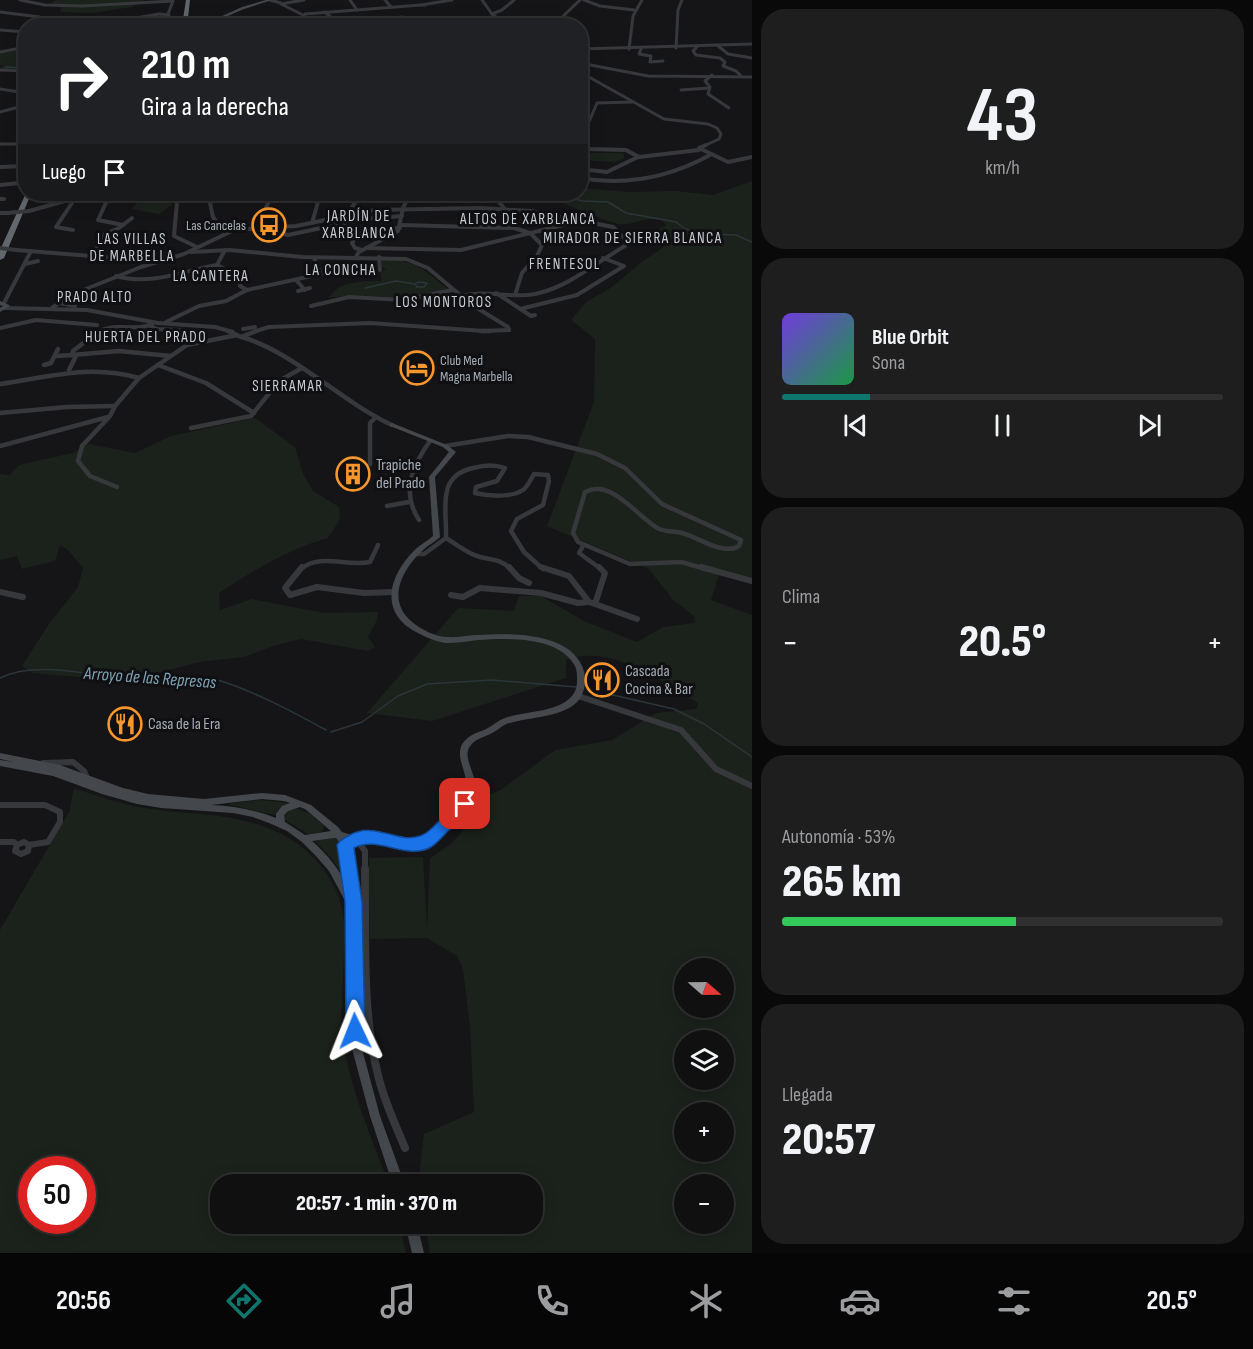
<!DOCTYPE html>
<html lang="es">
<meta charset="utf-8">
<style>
body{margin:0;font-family:"Sofia Sans Condensed",sans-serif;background:#1e1e1f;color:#f1f3f6;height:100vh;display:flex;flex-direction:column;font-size:22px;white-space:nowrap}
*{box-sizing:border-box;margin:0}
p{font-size:20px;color:#9c9d9f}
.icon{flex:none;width:33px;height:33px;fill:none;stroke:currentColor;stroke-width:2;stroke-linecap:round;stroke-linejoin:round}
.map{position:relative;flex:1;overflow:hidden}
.panel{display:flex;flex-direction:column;gap:9px;padding:9px;background:#090909;width:501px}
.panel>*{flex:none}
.banner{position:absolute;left:18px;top:18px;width:570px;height:183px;border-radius:24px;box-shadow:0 3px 15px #0003,0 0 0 2px #303031;background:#202124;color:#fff;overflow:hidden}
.needle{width:39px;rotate:110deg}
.fabs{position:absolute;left:674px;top:958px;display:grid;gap:12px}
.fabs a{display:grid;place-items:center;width:60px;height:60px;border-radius:50%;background:#101011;box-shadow:0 3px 15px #0003,0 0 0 2px #303031;font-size:30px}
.speed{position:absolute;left:18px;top:1156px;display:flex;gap:12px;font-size:30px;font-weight:700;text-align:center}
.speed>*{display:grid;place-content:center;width:78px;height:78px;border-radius:50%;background:#101011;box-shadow:0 3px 15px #0003,0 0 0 2px #303031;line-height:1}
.speed .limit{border:9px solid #d22;background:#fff;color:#111}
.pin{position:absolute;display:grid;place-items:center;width:51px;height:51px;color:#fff;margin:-26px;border-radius:12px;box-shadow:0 3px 9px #0006}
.me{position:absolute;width:66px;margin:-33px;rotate:358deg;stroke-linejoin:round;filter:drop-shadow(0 0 4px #0008)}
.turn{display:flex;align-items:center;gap:21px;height:126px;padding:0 24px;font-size:27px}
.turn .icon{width:78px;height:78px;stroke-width:2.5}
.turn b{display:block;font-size:42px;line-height:51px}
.then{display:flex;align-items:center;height:57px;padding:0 24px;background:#0003;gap:12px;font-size:22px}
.big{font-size:45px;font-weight:800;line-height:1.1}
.panel .widget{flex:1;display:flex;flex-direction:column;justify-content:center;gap:9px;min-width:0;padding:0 21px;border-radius:24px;background:#1e1e1f}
.panel .dial{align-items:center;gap:0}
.dial b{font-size:78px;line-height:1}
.song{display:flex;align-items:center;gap:18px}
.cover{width:72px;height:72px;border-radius:9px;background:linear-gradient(135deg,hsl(260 70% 55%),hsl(140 70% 35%))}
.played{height:6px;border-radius:3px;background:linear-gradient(90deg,#0f766e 20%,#303031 20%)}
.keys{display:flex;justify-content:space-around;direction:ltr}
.heat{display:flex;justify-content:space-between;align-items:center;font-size:33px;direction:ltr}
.charge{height:9px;border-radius:4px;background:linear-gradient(90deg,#34c759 53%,#303031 0)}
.trip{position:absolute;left:210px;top:1174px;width:333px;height:60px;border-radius:24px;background:#101011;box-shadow:0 3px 15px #0003,0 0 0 2px #303031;font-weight:800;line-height:60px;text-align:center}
.menu{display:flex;height:96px;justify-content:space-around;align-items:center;background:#060607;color:#9c9d9f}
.menu .icon{width:42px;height:42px}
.menu .on{color:#0f766e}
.menu b{font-size:27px;color:#f1f3f6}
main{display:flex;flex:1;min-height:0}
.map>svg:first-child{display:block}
.green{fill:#1b221b;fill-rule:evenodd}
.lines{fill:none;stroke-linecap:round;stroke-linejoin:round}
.stream{stroke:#2b363b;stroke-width:1.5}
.street-far4{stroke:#36383c;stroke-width:3}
.street-far3{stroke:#36383c;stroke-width:4}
.street-far2{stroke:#36383c;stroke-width:4.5}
.street-far1{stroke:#36383c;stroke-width:6}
.street{stroke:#36383c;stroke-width:8}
.secondary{fill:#44474c;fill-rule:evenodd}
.highway{fill:#62666d;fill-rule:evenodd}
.street-bridge{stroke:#36383c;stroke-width:4}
.route{fill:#1a73e8;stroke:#114b97;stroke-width:1.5}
.labels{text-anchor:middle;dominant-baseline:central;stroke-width:6;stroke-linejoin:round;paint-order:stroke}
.far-poi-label{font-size:14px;fill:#a6aeb7;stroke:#101012;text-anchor:end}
.far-neighbourhood-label{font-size:15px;letter-spacing:1.5px;fill:#c7ccd3;stroke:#101012}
.poi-label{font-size:16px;fill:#a6aeb7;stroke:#101012;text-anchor:start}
.water-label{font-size:18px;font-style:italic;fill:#7ca2b4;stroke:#101012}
</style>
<main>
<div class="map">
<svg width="752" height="1253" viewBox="0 0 752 1253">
<rect width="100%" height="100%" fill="#151517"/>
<!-- green -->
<g class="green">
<polygon points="56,0 170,0 145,0 132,7 92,13 60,12 62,5 51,4"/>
<polygon points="25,48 25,70 0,69 4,65 0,65 0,53"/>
<polygon points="581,153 621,153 624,154 624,158 615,162 581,160"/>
<path d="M752,181V583L719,575L711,600L752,615V1253H430L425,1224H532V1185H418L424,1134L474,1112L470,1026L463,969L457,956L427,938L370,939L369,858L423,857L427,929L430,858L451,844L474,818L488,795L501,790L555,750L612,740L656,713L696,709L698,703C662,680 609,643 566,660V678L432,721L367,713L458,608L514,611L519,596H541L584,621L637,642L663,627L695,623L694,616L673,600L649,569L547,526L594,402L595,339L571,320L586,302L612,287L643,261L673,241L664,231L657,230L666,225L662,220C646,215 635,226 619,224C610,223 548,198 545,194H580L581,188L629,192L675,191L713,195ZM684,969H723V1008H684ZM684,1041H723V1080H684ZM684,1113H723V1152H684ZM684,1185H723V1224H684Z"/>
<polygon points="142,197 173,204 159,214 132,209"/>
<path d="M382,259C414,260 423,268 447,289L407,298L351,295L328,298C332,295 334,291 338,288C351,281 367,281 382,281L380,273L386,269L382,267Z"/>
<path d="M255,418L295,447L303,474L313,491L339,507L340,519L328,538C288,549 253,571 219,593L220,610L252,599L324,613L378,612L377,620L368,637L375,647L368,651L301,639L273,646L244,657L199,662L135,679H100L32,673L22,666L49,624L78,587L83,568L68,550L60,545L55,561L22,569L17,556L0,560V474L10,475L19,465L73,453L89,444L135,453L171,436Z"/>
<path d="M74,788C97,796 120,804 144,808C185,815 226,812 265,827C306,841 342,878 344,924C345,948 343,972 342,997C342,1010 340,1025 342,1038C351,1089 370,1137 390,1185H220V1224H399L406,1253H0V930L69,812ZM32,1170H82V1221H32Z"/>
<polygon points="261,800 288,803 275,815 227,804"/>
<polygon points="295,808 310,814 324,826 322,832 310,835 285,820 283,816 286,810"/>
<polygon points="335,837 341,846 346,880 333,860 316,842 323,838"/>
</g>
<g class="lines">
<!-- stream -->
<g class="stream">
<polyline points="5,67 26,68"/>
<polyline points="554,194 583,201 608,202 626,213 676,222 685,229 709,234 736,235 752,242"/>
<polygon points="418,282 427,283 424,287 417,287 415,284"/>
<polyline points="365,288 396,281 415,284"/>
<path d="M0,678C40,658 101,679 145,681C164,682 201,675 218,680C256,692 291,711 326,730"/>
<polyline points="591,690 674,709 704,724 752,757"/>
<polyline points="331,732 362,722 398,696 427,684 492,680 576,687"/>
</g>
<!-- street-far4 -->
<g class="street-far4">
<polyline points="20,0 45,5 82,6 173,1 168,14"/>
<polyline points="270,0 281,3"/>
<polyline points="350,0 357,10"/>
<polyline points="385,0 391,7"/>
<polyline points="482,0 492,14 508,26"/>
<polyline points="584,0 600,6 634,10"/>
<polyline points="426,5 421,5 452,0"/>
<polyline points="0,12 40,17 58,25"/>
<polyline points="324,12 341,24"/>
<polygon points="159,14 169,15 168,26 155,23 107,23"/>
<polyline points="301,14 281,4 304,0"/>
<polyline points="305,14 421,5"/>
<polyline points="492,14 502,10 514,0"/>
<polyline points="303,15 314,26"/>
<polyline points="350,26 402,17 398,22"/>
<polyline points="553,26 580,0"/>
<polyline points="0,30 26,32"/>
<polyline points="717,45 728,54 752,58"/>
<polyline points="697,47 693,51 696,55 720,58 725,62 723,66 736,71 741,76"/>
<polyline points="676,48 678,10 682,0"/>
<polyline points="580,49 752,44"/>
<polyline points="629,49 633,16 642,0"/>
<polyline points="641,49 639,54 651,56 650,62 663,61"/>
<polyline points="0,52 26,47"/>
<polyline points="580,63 648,76 752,77"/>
<polyline points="0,70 26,71"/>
<polyline points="580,72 664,119 708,124 717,128 721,134 719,139 702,147"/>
<polyline points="712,75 705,81 710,87 708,94 729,108"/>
<polyline points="0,89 26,93"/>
<polyline points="681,90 709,88"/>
<polyline points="0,112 26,105"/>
<polyline points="0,144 26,144"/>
<polyline points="16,144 26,128"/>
<polyline points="585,147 581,143 582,138 597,103 632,102"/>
</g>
<!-- street-far3 -->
<g class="street-far3">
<polyline points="583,145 587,149 626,150 639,157 699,150"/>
<polyline points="706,145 699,148 728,162 752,157"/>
<polyline points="0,167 26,166"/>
<polyline points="580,169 607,172 638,157"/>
<path d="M580,178C625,186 670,177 710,155"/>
<polyline points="0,185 19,183"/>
<polyline points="41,194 47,194"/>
<polyline points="55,194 65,201"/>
<polyline points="110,194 98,220 123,225"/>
<polyline points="208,194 213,217 225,233"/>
<polyline points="259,194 316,200 318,202 312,223"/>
<polyline points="393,194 409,195"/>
<polyline points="411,194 446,196 455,194"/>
<polyline points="476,194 495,197 504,208"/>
<polyline points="0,199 4,199"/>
<polyline points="70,200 72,203 56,227 73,230"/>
<polyline points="177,202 174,236 197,247"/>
<polyline points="29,211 72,199 115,194"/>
<polyline points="0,213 8,213"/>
<polyline points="348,213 361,194"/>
<polyline points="401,225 514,228 530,233 542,245 537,256 522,273 515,295"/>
<polyline points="257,227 271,197"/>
<polyline points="283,227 284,234 288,235 364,219 402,216"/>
<polyline points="366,248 461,250 580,221"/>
<polyline points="16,250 116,258 167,257"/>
<polyline points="362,250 355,248 352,243 358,234 372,230 400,228"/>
<polyline points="191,252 230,250 302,257 406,259 428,268 472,305 508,327 509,330"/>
<polyline points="92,256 105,234 119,228 132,218"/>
<polyline points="379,257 380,270"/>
<polyline points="355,258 359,252 398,231 403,208 410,194"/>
<polyline points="25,264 38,261"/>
<polyline points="217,265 241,277 240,286 247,290"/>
<path d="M116,276C151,286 183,271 217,265L225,250"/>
<polyline points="296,280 305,290"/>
<polyline points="298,291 310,288"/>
<polyline points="496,293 531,316 535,315"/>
<polyline points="4,303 31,251"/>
<path d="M63,303L66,297L141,267L184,254L234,230L296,226L374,210L480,208L531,211L613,227L627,241L625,246C597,262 567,288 535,294C510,299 486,289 461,296"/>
<polyline points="311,306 349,297 404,300 452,290"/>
<polyline points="5,308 87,310 158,323 215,327 233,332"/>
<polyline points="52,308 59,303 75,306"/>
<polyline points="520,309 577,295 624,266 603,258"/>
<polyline points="166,322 199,306 226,301 247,290 321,274 314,258"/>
<polyline points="150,326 157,329 179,330"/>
<polyline points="0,328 36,320 97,325"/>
<polyline points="243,329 255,327"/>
<polyline points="482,331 509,330"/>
<path d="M97,332C118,321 137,333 153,323"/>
<polyline points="253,332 269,327 370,323 484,331"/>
</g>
<!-- street-far2 -->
<g class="street-far2">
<polyline points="99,331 73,351 72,355 119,351 170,356"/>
<polyline points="228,331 241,337 256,331"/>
<polyline points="480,331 484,331"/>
<polyline points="482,331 490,331"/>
<path d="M242,337C295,353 340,401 392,425"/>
<polyline points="55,356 72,355"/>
<polyline points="44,365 51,363 58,349"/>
<polyline points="158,365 206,383 254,413"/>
<polyline points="69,370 76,356"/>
<path d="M0,384C50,377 89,364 139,378"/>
<polyline points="0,413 67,407 115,406"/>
<polyline points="191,428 251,416 279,381 302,368"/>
<polyline points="0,446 108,417"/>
<path d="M445,446L508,436L528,437L597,454L625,468L662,504L741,540L739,546C723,556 698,537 682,533C675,531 666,532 659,529C637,517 612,478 585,492L573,533L578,542L630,564L681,562L706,569"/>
<polyline points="370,464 370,423 375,418"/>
<polyline points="117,487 90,476 78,461 82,446 110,416 115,406 139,378 187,345 237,335"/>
<polyline points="387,506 409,502"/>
<path d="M419,520C401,492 412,466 430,441"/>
<polyline points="583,546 579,553 601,569"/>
<polyline points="416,554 424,554 446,538"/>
<path d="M301,569C320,553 347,567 370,562L378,545"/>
<path d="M510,569C502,559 491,560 480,557C468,554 456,544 446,538C447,509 436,476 473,468C484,465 494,464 505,468L497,481L476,487L475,493C488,496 511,498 523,490C528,486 531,479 534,474L548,475L549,481L543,505L517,519L511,531L524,552L543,569"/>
</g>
<!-- street-far1 -->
<g class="street-far1">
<polyline points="302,567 285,588 290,595 317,587 364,593 393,592"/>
<polyline points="509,567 519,578 529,583"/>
<polyline points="541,567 569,576 589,602 595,604 605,573 599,567"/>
<polyline points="701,567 752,581"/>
<polyline points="0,592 23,597"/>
<polyline points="451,595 463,597 480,588 541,593 578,603 589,602"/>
<polyline points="595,604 637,619"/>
<polyline points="578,696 681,730 716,769 752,786"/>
<polyline points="43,763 73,762 84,771 87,778"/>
<polyline points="0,805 45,805 60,812 60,822 48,842 29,845 24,842 17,845 14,842 0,842"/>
<polyline points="356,839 365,851 365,870"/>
<polyline points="17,845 15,851 21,854 28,851 29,845"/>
</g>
<!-- street -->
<path class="street" d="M365,869C366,938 361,1011 379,1079C385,1103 396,1126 405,1148"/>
<!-- secondary -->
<g class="secondary">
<polygon points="266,0 272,0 244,9 205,26 200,26 242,7"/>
<polygon points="0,301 9,305 10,306 0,312 0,308 3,306 0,305"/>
<path d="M392,423L447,445L456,452L435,477L440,537C435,542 428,545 422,551C403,569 386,599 411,621C420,629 435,637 448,637C458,638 469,635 479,635C510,633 567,632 582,666C587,677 586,691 578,701C564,717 530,717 510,723C503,724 500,729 494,732C488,736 480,737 474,742C458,755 477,771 475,789C472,806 458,817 446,828C441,834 436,840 430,844C404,859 379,831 351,847L358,893L361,1045L380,1116L405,1185H393L370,1116L351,1045L349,908L329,871L316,856L302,842L287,831L269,823L253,817L233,813L161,808L137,804L102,794L53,776L0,766V760L14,762L0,759V753L60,765L123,788L148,794L204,799L262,793L285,795L311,805L338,827L342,832C346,833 351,835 355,835C361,836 367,833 373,834C389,836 407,846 423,840C432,836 439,825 446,818C455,810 464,801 466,789C469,769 447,750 472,735C477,732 483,731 488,728C495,724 500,719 508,717C531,710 578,712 577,680C577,675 577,670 575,666C559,636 507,638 478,640C468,641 457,643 446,643C437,642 425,637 416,632C376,611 391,571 418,547C423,543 429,540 433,536L429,477L449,452L443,447L390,426V424ZM262,799L284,801L290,803L282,806L276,814V818C255,810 234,806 211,805ZM300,807L305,809L331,831L305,835L285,822L284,815L288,811ZM334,838H336L342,846L348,887C339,869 327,854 312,841Z"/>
<polygon points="405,1224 417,1224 424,1253 412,1253"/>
</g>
<!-- highway -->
<g class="highway">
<polygon points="186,0 190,0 187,26 182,26"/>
<polygon points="26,193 31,194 4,258 0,260 0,250"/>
</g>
<!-- street-bridge -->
<g class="street-bridge">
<polyline points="19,183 26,183"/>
<polyline points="8,213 29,211"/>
<polyline points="0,248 16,250"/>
</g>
</g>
<!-- route -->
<path class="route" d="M465,797L471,799L473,804C467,815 458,823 448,831C443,836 437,843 431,847C408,861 377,835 354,848L362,902L365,1031L362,1037L355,1040L349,1037L346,1031L345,902L337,845C340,840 343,839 348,836C375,820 396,844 420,836C436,831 450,802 465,797Z"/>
<!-- icons -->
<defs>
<symbol id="bus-ring" viewBox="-11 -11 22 22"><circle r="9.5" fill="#101012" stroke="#f7962c" stroke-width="1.5"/><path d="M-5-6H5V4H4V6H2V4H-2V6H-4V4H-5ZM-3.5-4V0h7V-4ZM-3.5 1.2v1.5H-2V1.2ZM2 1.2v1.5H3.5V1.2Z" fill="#f7962c"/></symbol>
<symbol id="hotel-ring" viewBox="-11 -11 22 22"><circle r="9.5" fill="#101012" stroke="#f7962c" stroke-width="1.5"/><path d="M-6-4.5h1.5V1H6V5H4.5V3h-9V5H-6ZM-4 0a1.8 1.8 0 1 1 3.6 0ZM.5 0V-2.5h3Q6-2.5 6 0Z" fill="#f7962c"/></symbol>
<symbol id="building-ring" viewBox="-11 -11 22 22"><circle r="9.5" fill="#101012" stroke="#f7962c" stroke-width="1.5"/><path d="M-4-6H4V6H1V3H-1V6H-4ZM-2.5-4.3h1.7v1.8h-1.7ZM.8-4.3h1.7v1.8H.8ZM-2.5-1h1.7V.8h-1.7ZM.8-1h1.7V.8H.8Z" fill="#f7962c"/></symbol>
<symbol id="restaurant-ring" viewBox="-11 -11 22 22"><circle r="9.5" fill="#101012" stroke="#f7962c" stroke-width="1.5"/><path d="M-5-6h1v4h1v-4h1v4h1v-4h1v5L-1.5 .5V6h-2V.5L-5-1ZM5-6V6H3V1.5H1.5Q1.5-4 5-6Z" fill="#f7962c"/></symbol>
</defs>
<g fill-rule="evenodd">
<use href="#bus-ring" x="250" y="206" width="38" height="38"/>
<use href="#hotel-ring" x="398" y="349" width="38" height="38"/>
<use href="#building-ring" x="334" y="455" width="38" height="38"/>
<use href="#restaurant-ring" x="583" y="661" width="38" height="38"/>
<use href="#restaurant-ring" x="106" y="705" width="38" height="38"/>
</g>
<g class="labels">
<!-- far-poi labels -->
<g class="far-poi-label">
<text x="246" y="225">Las Cancelas</text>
<text x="440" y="360" text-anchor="start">Club Med<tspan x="440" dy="16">Magna Marbella</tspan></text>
</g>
<!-- far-neighbourhood labels -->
<g class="far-neighbourhood-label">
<text x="359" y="216">JARDÍN DE<tspan x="359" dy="17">XARBLANCA</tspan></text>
<text x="528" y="219">ALTOS DE XARBLANCA</text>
<text x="633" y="238">MIRADOR DE SIERRA BLANCA</text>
<text x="132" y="239">LAS VILLAS<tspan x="132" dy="17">DE MARBELLA</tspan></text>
<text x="565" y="264">FRENTESOL</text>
<text x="341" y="270">LA CONCHA</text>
<text x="211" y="276">LA CANTERA</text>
<text x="95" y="297">PRADO ALTO</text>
<text x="444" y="302">LOS MONTOROS</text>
<text x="146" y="337">HUERTA DEL PRADO</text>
<text x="288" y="386">SIERRAMAR</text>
</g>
<!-- poi labels -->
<g class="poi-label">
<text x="376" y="465">Trapiche<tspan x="376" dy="18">del Prado</tspan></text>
<text x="625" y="671">Cascada<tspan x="625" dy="18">Cocina &amp; Bar</tspan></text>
<text x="148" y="724">Casa de la Era</text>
</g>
<!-- water labels -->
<g class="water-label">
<text transform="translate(150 678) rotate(4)">Arroyo de las Represas</text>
</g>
</g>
</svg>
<div class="fabs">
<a><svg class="needle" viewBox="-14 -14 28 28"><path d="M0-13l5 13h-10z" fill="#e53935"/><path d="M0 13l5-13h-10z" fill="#9c9d9f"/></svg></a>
<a><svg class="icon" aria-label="layers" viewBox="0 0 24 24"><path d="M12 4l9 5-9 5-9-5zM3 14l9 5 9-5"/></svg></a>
<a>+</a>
<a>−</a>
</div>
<div class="speed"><div class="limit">50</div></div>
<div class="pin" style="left:465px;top:804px;background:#d93025"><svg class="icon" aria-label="arrive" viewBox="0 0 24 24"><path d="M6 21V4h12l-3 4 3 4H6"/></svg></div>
<svg class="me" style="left:355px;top:1031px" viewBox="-20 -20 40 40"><path d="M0-17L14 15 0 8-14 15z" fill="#1a73e8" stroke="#fff" stroke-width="4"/></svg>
<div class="trip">20:57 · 1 min · 370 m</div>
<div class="banner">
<div class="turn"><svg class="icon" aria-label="right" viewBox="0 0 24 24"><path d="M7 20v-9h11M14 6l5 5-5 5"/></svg><div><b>210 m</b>Gira a la derecha</div></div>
<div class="then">Luego<svg class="icon" aria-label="arrive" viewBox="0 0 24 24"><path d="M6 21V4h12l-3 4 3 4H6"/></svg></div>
</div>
</div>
<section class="panel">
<div class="widget dial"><b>43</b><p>km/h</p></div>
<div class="widget">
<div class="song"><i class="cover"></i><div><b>Blue Orbit</b><p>Sona</p></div></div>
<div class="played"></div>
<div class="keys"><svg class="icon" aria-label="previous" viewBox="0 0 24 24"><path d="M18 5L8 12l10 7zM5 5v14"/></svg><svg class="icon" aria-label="pause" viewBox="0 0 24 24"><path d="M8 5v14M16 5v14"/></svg><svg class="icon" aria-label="next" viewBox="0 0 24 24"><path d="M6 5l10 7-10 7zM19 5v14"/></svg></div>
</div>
<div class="widget"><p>Clima</p>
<div class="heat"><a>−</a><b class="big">20.5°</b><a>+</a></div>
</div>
<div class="widget"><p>Autonomía · 53%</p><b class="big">265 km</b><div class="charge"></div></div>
<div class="widget"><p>Llegada</p><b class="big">20:57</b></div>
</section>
</main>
<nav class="menu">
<b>20:56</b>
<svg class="icon on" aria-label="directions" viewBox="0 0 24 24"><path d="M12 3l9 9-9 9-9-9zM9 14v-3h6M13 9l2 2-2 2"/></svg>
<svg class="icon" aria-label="music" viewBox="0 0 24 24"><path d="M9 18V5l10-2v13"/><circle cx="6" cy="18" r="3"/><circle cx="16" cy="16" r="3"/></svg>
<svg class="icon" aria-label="phone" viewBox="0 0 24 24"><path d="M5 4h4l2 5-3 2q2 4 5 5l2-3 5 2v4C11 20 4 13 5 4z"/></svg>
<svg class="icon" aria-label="climate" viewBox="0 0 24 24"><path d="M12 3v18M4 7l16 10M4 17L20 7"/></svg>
<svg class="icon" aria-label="car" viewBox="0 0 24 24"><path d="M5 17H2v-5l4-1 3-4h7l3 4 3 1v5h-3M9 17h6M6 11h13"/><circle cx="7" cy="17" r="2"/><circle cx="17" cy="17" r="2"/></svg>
<svg class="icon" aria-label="filters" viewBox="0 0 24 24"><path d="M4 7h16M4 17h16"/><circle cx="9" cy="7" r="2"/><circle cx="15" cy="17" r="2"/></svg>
<b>20.5°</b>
</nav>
